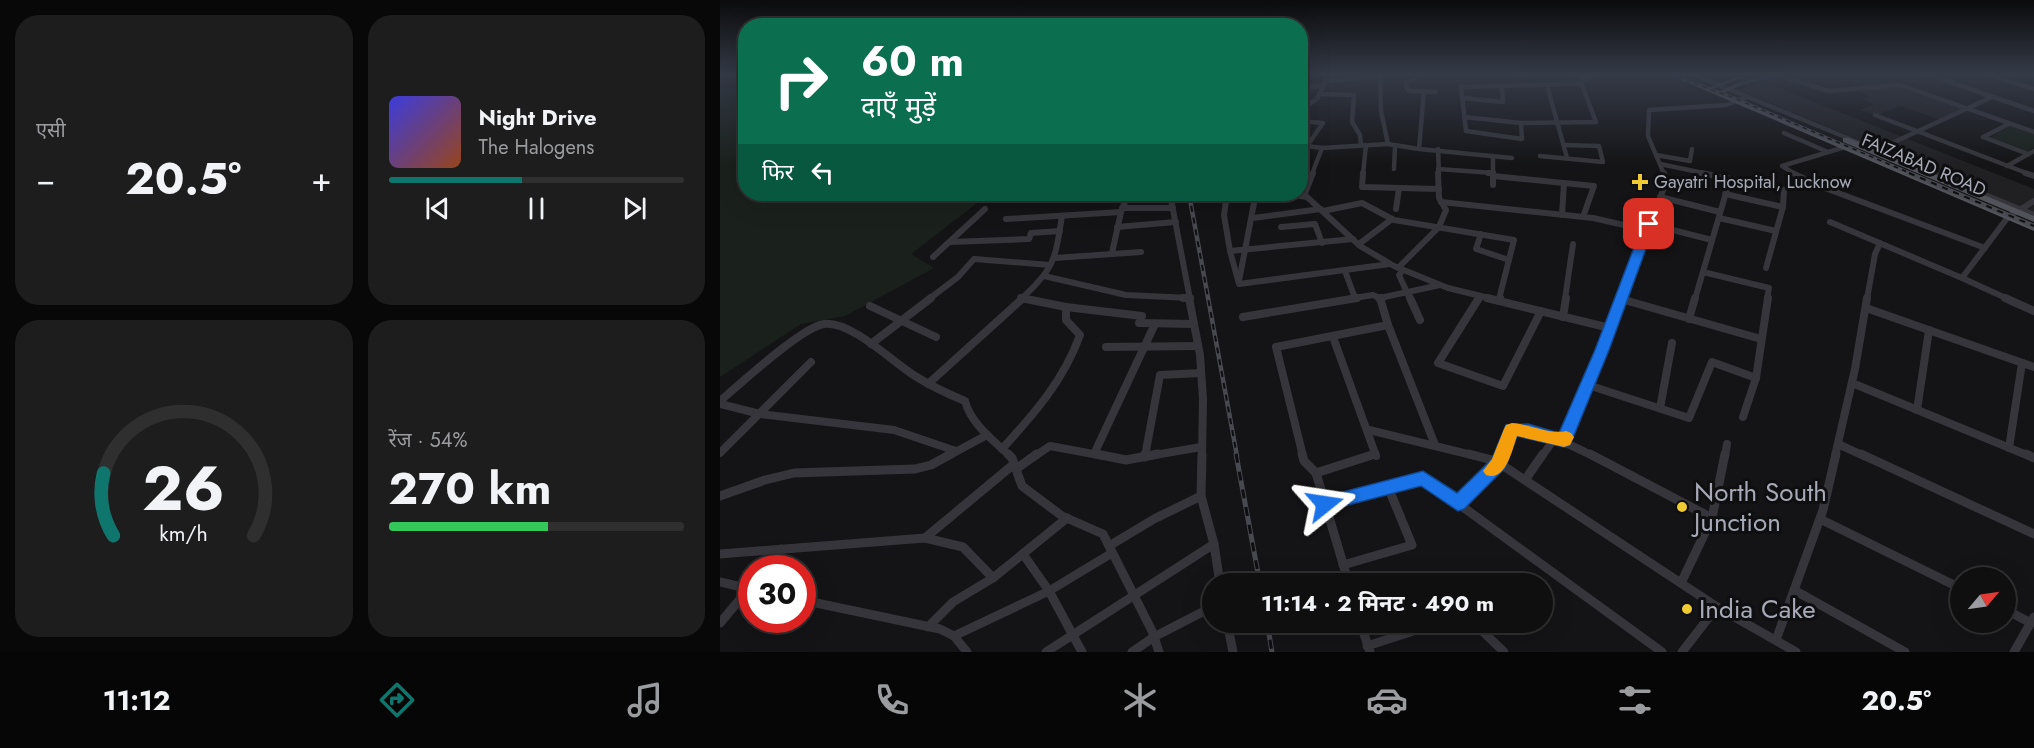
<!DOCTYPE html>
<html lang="hi">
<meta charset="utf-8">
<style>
body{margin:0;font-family:Jost,"Noto Sans Devanagari",sans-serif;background:#1d1d1e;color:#f1f3f6;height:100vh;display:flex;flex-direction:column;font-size:22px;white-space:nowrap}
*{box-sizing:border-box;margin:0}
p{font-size:20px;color:#9b9c9f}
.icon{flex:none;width:33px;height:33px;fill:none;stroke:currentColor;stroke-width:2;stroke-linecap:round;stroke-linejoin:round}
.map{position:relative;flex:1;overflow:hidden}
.side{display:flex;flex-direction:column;gap:15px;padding:15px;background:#080809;width:720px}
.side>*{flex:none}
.banner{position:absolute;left:18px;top:18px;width:570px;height:183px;border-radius:24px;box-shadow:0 6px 24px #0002,0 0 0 2px #2f2f30;background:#0b6e4f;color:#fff;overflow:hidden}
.needle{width:39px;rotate:61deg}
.tools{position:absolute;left:1230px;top:567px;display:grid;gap:12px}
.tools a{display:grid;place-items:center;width:66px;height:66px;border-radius:50%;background:#0f0f10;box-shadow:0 6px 24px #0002,0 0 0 2px #2f2f30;font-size:30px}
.speed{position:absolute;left:18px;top:555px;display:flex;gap:12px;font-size:30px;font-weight:700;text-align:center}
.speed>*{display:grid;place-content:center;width:78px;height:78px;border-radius:50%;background:#0f0f10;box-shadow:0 6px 24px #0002,0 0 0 2px #2f2f30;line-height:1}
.speed .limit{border:9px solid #d22;background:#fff;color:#111}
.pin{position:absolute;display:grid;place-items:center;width:51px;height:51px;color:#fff;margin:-26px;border-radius:12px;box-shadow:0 3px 9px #0006}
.me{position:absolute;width:66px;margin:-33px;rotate:75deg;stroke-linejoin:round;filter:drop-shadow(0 0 4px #0008)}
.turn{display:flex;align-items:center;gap:21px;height:126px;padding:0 24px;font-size:27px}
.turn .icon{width:78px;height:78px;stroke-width:2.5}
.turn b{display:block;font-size:42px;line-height:51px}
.then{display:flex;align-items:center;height:57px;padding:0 24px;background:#0003;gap:12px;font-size:22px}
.big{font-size:45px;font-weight:700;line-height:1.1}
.side .tile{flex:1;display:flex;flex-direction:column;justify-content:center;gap:9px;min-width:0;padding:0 21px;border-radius:24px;background:#1d1d1e}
.side .dial{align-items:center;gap:0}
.dial svg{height:156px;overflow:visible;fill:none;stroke:#2f2f30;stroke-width:7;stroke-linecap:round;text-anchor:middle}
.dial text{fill:#f1f3f6;stroke:none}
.song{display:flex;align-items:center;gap:18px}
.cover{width:72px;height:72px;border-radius:9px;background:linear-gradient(135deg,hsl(240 70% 55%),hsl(20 70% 35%))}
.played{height:6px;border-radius:3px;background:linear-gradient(90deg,#0f766e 45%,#2f2f30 45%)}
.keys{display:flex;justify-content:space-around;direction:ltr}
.heat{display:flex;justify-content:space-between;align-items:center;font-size:33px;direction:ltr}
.charge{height:9px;border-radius:4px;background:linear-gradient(90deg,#34c759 54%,#2f2f30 0)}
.side .tiles{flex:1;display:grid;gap:15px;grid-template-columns:repeat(2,1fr)}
.trip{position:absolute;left:482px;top:573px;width:351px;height:60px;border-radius:30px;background:#0f0f10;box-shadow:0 6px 24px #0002,0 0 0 2px #2f2f30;font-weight:700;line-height:60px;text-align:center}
.menu{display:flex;height:96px;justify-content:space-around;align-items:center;background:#060606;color:#9b9c9f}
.menu .icon{width:42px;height:42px}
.menu .active{color:#0f766e}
.menu b{font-size:27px;color:#f1f3f6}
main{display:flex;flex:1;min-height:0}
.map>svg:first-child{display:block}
.built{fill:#202023}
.green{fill:#1a211c}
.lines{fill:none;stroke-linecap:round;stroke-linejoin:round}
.street-far3{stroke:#35353b;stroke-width:4.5}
.street-far2{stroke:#35353b;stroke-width:6}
.street-far1{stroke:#35353b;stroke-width:8}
.street{stroke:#35353b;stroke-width:9}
.secondary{fill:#43444b;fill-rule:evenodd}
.primary{fill:#51525a;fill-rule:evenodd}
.rail-far2-casing{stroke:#484950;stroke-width:3}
.rail-far1-casing{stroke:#484950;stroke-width:4.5}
.rail-casing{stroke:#484950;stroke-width:5}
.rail-far2{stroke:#0f0f11;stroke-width:1.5;stroke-dasharray:4.5;stroke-linecap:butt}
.rail-far1{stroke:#0f0f11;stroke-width:2;stroke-dasharray:6;stroke-linecap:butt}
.rail{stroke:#0f0f11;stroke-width:3;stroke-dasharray:9;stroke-linecap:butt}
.route{fill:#1a73e8;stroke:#114b97;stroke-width:1.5}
.slow{fill:#f59e0b}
.poi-dot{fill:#efca33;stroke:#0f0f11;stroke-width:2}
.labels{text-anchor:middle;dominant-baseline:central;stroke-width:6;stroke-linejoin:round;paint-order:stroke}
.far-street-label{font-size:18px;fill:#a6a9b6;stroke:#0f0f11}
.far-poi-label{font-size:18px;fill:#a6a9b6;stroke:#0f0f11;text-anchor:start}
.near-poi-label{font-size:26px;fill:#a6a9b6;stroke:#0f0f11;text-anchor:start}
</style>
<main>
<section class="side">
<div class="tiles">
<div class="tile"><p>एसी</p>
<div class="heat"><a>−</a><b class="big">20.5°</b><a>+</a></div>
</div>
<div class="tile">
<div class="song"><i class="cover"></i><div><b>Night Drive</b><p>The Halogens</p></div></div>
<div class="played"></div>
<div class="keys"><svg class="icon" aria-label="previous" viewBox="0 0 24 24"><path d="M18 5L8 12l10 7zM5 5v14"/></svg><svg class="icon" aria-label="pause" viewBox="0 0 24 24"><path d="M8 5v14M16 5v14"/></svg><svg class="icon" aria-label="next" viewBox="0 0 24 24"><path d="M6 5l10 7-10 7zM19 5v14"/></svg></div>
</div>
<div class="tile dial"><svg viewBox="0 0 100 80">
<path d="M14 69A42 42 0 1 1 86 69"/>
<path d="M14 69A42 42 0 0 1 9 37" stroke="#0f766e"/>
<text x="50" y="56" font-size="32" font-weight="700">26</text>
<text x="50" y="72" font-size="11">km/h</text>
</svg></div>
<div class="tile"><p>रेंज · 54%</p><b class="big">270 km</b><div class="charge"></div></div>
</div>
</section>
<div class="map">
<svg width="1314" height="652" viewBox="0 0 1314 652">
<rect width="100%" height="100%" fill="#141416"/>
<!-- built -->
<g class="built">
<polygon points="1159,79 1178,86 1244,108 1221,120 1181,106 1157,115 1140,110 1154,104 1143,99 1150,96 1137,90 1145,89 1133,81"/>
<polygon points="1044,82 1314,189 1314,213 1019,90"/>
</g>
<!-- green -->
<g class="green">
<polygon points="25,86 26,194 269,194 191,254 214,268 125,316 81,324 0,377 0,89 16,89"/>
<polygon points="1291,126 1314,134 1314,147 1306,152 1269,138"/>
</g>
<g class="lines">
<!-- street-far3 -->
<g class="street-far3">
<polyline points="703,74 687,82 686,87 689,91 716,92"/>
<polyline points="798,74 800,77"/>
<polyline points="854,74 869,78"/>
<polyline points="972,74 1215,174"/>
<polyline points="1053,74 1109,91 1180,85 1314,132"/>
<polyline points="1207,74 1314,111"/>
<polyline points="1266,74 1314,89"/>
<polyline points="1277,76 1296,74"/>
<polyline points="827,85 847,158"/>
<polyline points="580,87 603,86"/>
<polyline points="704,91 699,149 792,158"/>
<polyline points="599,94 634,95 632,122 640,135 641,145"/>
<polyline points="742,98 783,102 782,86"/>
<polyline points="580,114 586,106 597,99 606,81 661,76"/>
<polyline points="1155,115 1309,174"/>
<polyline points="744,117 801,123 876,122 862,85 859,83"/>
<polyline points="580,121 603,123 587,146 602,148 668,144 661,111 660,77 664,74"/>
<polyline points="801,123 802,139 746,131 741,87 856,84 878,74"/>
<polyline points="1064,133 1108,152"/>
<polyline points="1263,137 1308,154"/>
<polyline points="1263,137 1289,124"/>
<polyline points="668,144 699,149"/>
<polyline points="718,149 719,174"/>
<polyline points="1157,150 1272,97"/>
<polyline points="936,155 970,161 972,149"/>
<polyline points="773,156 773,174"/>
<polyline points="820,156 883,162 879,146 844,145"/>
<polyline points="940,164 988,174"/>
<polyline points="1287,166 1314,151"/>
<polyline points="674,169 675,146"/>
<polyline points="718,169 773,173"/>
<polyline points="592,174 602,148"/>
<polyline points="643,174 646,145"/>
<polyline points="944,174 928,136 929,110 1006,105 1025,98"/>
<polyline points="1075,174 1062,166 1125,147"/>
</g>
<!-- street-far2 -->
<g class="street-far2">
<polyline points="643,173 642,187 719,189"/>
<polyline points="768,173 773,173"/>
<polyline points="773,173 773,185"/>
<polyline points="981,173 1064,190 1063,207 1046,268"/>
<polyline points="1072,173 1105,188 1265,248"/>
<polyline points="1211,173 1314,215"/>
<polyline points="1305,173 1314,176"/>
<polyline points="773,176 874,186 863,217"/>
<polyline points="450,194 470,299"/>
<polyline points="507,194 504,215 510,251 633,239"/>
<polyline points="568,194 587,197 640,246 674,266 728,288 773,299"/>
<polyline points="1005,194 1063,207"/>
<polyline points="584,196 593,173"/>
<polyline points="940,197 1000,212"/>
<polyline points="342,199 345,194"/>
<polyline points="721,202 873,218 926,230"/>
<polyline points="402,208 453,208"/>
<polyline points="676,209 679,188"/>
<polyline points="603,211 642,203 674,220 794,240 779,299"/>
<polyline points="842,215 844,183"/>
<polyline points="533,218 601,209"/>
<polyline points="999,218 1056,231"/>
<polyline points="286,219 401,212"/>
<polyline points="1110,222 1242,278"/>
<polyline points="929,224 992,240"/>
<polyline points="397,227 456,222"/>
<polyline points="561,227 595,224 602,243"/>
<polyline points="761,234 756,249 789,260"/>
<polyline points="230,242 309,239 311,233 340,231"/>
<polyline points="639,244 672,219"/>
<polyline points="510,251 519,284 670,264"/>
<polyline points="392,253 401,212 408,194"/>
<polyline points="213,257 265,209"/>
<polyline points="335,258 421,252"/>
<polyline points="678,268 719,227 726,210 719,198 718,173"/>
<polyline points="683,270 679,275 690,299"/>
<polyline points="625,271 635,298"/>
<polyline points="983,272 1049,288 1047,299"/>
<polyline points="324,276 406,295 470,298"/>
<polyline points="519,281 535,198 541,194"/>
<polyline points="301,298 307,299"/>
<polyline points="209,299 238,277 254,259 330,265"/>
<path d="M301,299C335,268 335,260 342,216"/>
<polyline points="628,299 653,295 660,298 720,285"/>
<polyline points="758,299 760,296"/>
<polyline points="845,299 853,244"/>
<polyline points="900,299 947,180 944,173"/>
<polyline points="975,299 1010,179"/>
<polyline points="1147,299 1155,254 1160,243"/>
<polyline points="1288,299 1242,278 1288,217 1314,201"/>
</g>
<!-- street-far1 -->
<g class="street-far1">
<polyline points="463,298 470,298"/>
<polyline points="469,298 480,355 483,399 482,456"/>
<polyline points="659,298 662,298"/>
<polyline points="660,298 668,325 715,445"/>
<polyline points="690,298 700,320"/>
<polyline points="759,298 718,363 783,386 821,311"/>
<polyline points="767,298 890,328"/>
<polyline points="1285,298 1314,311"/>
<polyline points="901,299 1041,339"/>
<polyline points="779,301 780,298"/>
<polyline points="150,306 216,337"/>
<polyline points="346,307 422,316"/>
<polyline points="1146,308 1314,367"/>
<polyline points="523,317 637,298"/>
<polyline points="843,317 846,298"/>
<polyline points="969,319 975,298"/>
<polyline points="419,323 474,324"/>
<polyline points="613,337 656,456"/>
<polyline points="151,344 211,298"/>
<polyline points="386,347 478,346"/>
<polyline points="1132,383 1309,456"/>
<polyline points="208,384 303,298"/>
<polyline points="868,385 969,418 992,362 1036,378"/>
<path d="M0,401C20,384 82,327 104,324C130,320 174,363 195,376C211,386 228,394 245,401C251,424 273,440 290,456"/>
<polyline points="0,404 40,414 174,430 236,451"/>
<polyline points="940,408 952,343"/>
<polyline points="1197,410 1209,330"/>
<polyline points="1023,417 1036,378 1048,298"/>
<polyline points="649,430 756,456"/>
<polyline points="844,441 901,298"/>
<polyline points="1118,444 1144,456"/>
<polyline points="1289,448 1302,363"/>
<path d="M282,449C314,414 344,380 360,335L346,320V307L301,298"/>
<polyline points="0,453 91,362"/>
<polyline points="374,454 435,324"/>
<polyline points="228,456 267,435"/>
<polyline points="315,456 330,446 384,456"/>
<polyline points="425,456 440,375 481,373"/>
<polyline points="429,456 481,447"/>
<polyline points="583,456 556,347 668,325"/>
<path d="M782,456L792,429C822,431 847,443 873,456"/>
<polyline points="822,456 835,438"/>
<polyline points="1005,456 1007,444"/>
<polyline points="1115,456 1135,369 1147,298"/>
</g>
<!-- street -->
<g class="street">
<polyline points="288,454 292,458 302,486 342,516 383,534 432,631 439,652"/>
<polyline points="376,454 406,460 438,454"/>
<polyline points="482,454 481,496 494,544 500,584"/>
<polyline points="582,454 584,461 596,473 629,584"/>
<polyline points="749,454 776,461 997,607"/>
<polyline points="870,454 992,518"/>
<polyline points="1141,454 1314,534"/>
<polyline points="1306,454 1314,458"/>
<polyline points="425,457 425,454"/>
<polyline points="296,469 317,454"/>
<polyline points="596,473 655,454"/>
<polyline points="805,480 823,454"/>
<polyline points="0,496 45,480 74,473 195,469 211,465 231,454"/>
<polyline points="738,503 779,463 782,454"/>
<polyline points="605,504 703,478 942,652"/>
<polyline points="1100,519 1240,588"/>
<polyline points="205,538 294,464"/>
<polyline points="389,546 434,519 481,496"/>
<polyline points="0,554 205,538 243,547 273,578"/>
<polyline points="303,554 329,591 362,652"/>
<polyline points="623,565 692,545 668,487"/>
<polyline points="45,568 61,549"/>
<polyline points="0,582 30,589"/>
<polyline points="961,583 992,518 1005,454"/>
<polyline points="1074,590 1185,652"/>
<polyline points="82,600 220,629 234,636 247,652"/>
<polyline points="1286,610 1311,623"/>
<polyline points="507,622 513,652"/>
<polyline points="640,622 650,652"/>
<polyline points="753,622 784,652"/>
<polyline points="0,623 32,585"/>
<polyline points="208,627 233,602 273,578 347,518"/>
<polyline points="234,636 329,591 392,553"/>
<polyline points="1056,640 1103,510 1116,454"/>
<polyline points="647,646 721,622"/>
<polyline points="326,652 494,544"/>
<polyline points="412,652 434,637 492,607"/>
<polyline points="962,652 997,607 1076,652"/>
<polyline points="1294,652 1314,617"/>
</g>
<!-- secondary -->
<g class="secondary">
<polygon points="1049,74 1058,74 1022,85 1001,94 996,93 1018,83"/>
<polygon points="1019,76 1024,77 990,90 985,89"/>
</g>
<!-- primary -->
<g class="primary">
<polygon points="947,74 955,74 1314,225 1314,231"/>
<polygon points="1123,138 1129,138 1314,216 1314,222 1123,142"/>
</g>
<defs>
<polyline id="rail-far2" points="949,74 1014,98 1192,174"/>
<g id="rail-far1">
<polyline points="1189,173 1314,226"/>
<polyline points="469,194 517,456"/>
</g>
<g id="rail">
<polyline points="516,454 540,584"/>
<polyline points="547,622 552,652"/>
</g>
</defs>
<!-- rail-far2 casing -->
<use href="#rail-far2" class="rail-far2-casing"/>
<!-- rail-far1 casing -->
<use href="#rail-far1" class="rail-far1-casing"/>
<!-- rail casing -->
<use href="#rail" class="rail-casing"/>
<!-- rail-far2 -->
<use href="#rail-far2" class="rail-far2"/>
<!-- rail-far1 -->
<use href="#rail-far1" class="rail-far1"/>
<!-- rail -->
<use href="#rail" class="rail"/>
</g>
<!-- sky -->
<linearGradient id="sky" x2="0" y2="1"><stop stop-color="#0b0b0c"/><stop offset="0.45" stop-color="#343a47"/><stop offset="1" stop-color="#343a47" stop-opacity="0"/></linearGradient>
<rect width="1314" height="165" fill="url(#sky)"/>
<!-- route -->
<polygon class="route" points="929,221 935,224 889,350 850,445 844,447 797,436 785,468 744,509 738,511 701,486 605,511 599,509 597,504 599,498 703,471 737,493 772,459 786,425 808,424 839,433 875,350 923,224"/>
<!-- slow -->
<path class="slow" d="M792,423C808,424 831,435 846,431L851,433L854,437L850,445L844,447L797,436C792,450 786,482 766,475L763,471L772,459L784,429L786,425Z"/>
<!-- markers -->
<g class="poi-dot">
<path d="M917 173h6v6h6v6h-6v6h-6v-6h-6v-6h6z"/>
<circle cx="962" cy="507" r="6"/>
<circle cx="967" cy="609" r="6"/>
</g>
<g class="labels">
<!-- far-street labels -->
<g class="far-street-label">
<text transform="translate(1204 165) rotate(23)">FAIZABAD ROAD</text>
</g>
<!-- far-poi labels -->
<g class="far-poi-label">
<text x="934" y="182">Gayatri Hospital, Lucknow</text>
</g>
<!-- near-poi labels -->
<g class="near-poi-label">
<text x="974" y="492">North South<tspan x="974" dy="30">Junction</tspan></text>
<text x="979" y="609">India Cake</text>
</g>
</g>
</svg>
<div class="tools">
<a><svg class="needle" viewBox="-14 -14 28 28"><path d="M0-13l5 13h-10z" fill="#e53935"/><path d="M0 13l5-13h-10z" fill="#9b9c9f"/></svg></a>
</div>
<div class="speed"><div class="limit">30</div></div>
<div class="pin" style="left:929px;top:224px;background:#d93025"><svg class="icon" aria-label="arrive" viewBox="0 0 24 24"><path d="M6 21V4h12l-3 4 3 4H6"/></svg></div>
<svg class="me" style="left:605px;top:504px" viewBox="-20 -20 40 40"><path d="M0-17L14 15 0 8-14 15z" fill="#1a73e8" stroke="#fff" stroke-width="4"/></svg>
<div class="trip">11:14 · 2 मिनट · 490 m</div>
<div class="banner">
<div class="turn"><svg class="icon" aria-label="right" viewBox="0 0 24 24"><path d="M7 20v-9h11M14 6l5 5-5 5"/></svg><div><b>60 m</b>दाएँ मुड़ें</div></div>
<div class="then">फिर<svg class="icon" aria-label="left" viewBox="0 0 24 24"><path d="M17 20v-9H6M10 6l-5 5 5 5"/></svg></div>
</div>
</div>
</main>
<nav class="menu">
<b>11:12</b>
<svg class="icon active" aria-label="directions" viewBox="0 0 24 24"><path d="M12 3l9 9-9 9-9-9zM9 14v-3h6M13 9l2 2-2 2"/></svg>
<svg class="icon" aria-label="music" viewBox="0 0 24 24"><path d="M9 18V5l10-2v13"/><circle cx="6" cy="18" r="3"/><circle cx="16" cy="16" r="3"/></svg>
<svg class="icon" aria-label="phone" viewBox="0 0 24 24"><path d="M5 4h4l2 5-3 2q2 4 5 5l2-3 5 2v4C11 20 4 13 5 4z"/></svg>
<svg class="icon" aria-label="climate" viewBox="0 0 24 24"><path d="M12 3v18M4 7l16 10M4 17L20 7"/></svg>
<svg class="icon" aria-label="car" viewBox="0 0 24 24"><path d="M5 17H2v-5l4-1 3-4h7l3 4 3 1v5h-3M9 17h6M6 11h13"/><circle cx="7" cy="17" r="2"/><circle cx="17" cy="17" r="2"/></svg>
<svg class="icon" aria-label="filters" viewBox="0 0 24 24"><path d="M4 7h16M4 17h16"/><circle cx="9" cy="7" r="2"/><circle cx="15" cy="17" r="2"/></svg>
<b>20.5°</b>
</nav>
